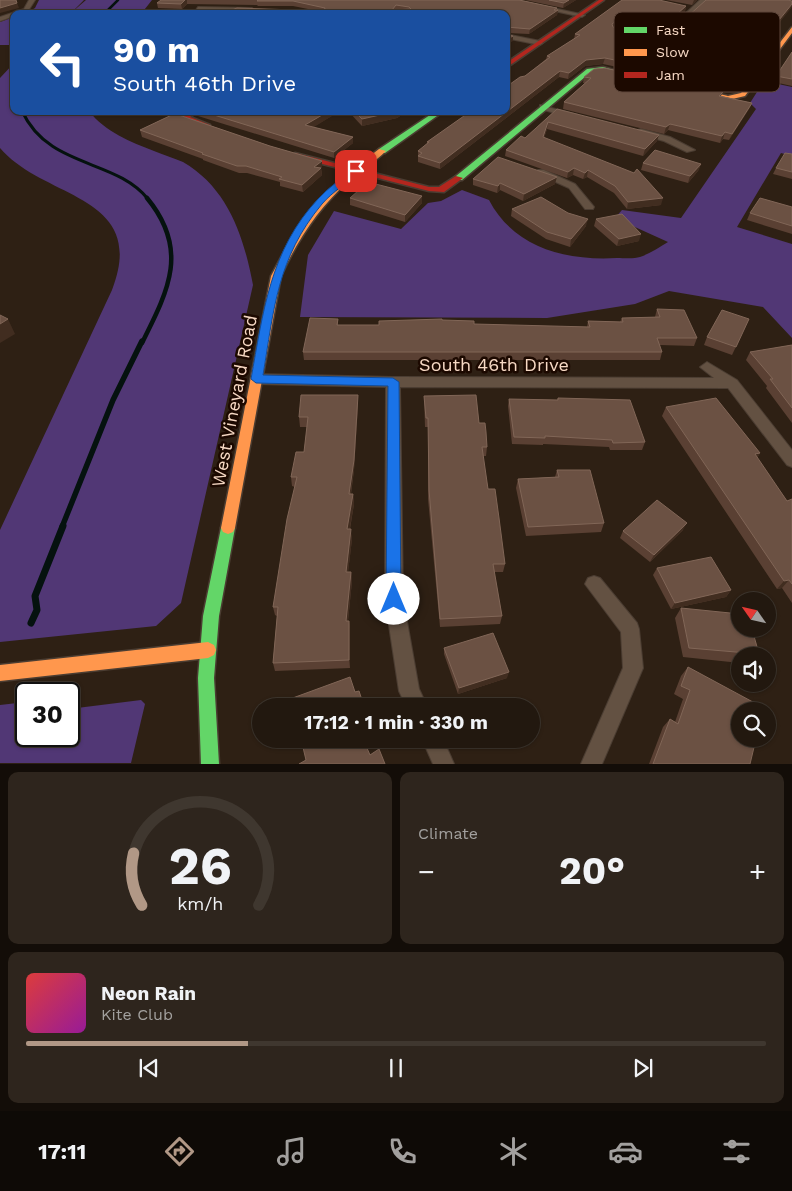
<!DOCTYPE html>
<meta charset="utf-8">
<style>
body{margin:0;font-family:"Work Sans",sans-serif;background:#2e251d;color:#f1f3f6;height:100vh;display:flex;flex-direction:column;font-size:19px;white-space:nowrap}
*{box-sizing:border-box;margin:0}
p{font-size:16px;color:#a2a09e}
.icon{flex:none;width:28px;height:28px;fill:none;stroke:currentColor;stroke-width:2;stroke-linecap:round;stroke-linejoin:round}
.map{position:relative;height:764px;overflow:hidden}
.drawer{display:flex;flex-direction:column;gap:8px;padding:8px;background:#130d08;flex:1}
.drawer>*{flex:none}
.guide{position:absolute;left:10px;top:10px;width:500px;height:105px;border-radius:10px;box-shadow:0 1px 4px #0004,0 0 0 1px #3f372f;background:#1a4fa0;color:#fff;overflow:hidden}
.needle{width:32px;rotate:304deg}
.buttons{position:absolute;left:731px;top:592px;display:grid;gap:10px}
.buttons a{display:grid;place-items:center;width:45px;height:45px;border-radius:50%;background:#22180f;box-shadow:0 1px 4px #0004,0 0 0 1px #3f372f;font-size:25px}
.speed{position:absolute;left:15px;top:682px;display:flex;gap:10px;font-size:25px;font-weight:700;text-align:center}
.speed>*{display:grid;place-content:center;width:65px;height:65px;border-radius:50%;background:#22180f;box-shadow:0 1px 4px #0004,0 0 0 1px #3f372f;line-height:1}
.speed .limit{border:2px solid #111;border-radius:8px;background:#fff;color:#111}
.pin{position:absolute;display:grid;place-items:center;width:42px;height:42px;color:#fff;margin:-21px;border-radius:10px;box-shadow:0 2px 8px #0006}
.me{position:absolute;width:55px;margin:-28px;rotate:0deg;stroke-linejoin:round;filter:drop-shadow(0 0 4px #0008)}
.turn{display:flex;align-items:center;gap:18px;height:105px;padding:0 20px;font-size:22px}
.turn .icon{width:65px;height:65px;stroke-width:2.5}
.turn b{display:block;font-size:35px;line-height:42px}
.big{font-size:38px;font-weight:700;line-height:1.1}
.drawer .tile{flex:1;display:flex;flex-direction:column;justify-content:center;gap:8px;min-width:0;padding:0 18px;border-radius:10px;background:#2e251d}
.drawer .dial{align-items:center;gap:0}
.dial svg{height:130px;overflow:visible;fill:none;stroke:#3f372f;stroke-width:7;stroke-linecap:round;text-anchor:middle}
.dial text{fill:#f1f3f6;stroke:none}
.song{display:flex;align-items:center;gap:15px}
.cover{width:60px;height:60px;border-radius:8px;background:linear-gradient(135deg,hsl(0 70% 55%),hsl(300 70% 35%))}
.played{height:5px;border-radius:2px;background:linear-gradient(90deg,#b19886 30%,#3f372f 30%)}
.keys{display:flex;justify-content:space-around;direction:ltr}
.heat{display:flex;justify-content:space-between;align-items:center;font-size:28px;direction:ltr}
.drawer .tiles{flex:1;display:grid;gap:8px;grid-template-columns:1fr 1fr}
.tile:last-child{grid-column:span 2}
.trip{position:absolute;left:252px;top:698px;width:288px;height:50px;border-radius:25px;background:#22180f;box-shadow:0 1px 4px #0004,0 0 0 1px #3f372f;font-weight:700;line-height:50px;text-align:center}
.dock{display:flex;height:80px;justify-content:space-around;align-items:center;background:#0e0a06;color:#a2a09e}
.dock .icon{width:35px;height:35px}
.dock .active{color:#b19886}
.dock b{font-size:22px;color:#f1f3f6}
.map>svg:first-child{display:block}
.green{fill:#513775}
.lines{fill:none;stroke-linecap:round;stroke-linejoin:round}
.stream-far4{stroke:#05120f;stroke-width:2.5}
.stream-far3{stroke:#05120f;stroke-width:3}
.stream-far2{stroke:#05120f;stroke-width:4.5}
.stream-far1{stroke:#05120f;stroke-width:5.5}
.stream{stroke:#05120f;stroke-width:7}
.street-casing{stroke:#4b3d32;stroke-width:2}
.fast-casing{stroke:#4b3d32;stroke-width:3}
.slow-casing{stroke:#4b3d32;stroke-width:3}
.jam-casing{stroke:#4b3d32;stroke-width:3}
.street{fill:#635142;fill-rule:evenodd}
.fast{fill:#63d668;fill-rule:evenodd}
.slow{fill:#ff974d;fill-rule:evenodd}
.jam{fill:#b3261e;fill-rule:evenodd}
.wall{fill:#5a4033}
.shaded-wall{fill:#412d20}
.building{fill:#6b5143;stroke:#816657;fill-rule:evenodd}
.route{fill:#1a73e8;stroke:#114b97}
.labels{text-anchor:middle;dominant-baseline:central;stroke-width:5;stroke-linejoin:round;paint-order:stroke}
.street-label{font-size:18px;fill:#f7d9c4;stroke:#1c0900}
.key{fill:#1c0900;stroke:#5e473b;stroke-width:1}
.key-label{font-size:14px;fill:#f7d9c4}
</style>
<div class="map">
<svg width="792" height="764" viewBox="0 0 792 764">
<rect width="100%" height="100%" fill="#2e2014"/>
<!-- green -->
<g class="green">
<polygon points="39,0 84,0 71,13 86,0 152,0 141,14 24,14 35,8"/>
<polygon points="14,17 14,45 0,45 0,22"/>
<path d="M14,63V111H89C105,132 131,142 154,151C163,155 174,158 183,162C228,188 244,237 253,285L181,603L156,626L0,642V530L112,290C149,194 44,200 0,148V78Z"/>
<path d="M764,81L792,87V156L781,153L737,227L792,244V338L763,307L669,291L635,304L547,318L300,317L308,255L334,211L401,229L428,203L441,201L462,190L489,200C514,248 566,261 617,258C624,258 634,259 640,257C649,254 660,247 668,242L615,218L622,210L681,218L756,109L750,103Z"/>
<polygon points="141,700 145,704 131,763 0,763 0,705 26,702 26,736 69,736 69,709"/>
</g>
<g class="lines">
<!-- stream-far4 -->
<polyline class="stream-far4" points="104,14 118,0"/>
<!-- stream-far3 -->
<path class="stream-far3" d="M22,111C49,169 115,158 148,199"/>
<!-- stream-far2 -->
<path class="stream-far2" d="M142,343C168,291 190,250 147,198"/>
<!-- stream-far1 -->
<polyline class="stream-far1" points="62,527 113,400 142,341"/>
<!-- stream -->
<polyline class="stream" points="31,623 37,610 35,596 63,526"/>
<defs>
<g id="street">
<polygon points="29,0 35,0 28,11 14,14 14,16 0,21 0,17 24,9"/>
<polygon points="504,0 516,0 585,15 582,17"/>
<polygon points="700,0 707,0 661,42 657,42 657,40"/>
<polygon points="198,7 252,8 255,10 252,12 196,10"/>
<polygon points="506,34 540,41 543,43 540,45 506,38"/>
<polygon points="731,54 767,61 771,63 767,65 728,58 727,56"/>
<polygon points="540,105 578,115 574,118 540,109"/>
<polygon points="641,129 670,137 695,150 687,152 664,141 638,134 638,130"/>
<polygon points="538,170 544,170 575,184 594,207 593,209 585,209 569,188 538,174"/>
<polygon points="707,362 737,380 792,450 792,467 787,465 728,388 400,387 403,599 419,689 427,706 406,706 399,691 385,599 386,387 257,384 250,379 257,374 393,377 714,378 700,367"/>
<polygon points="594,576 600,578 637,623 639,629 643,668 602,764 581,764 623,668 621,632 585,584 588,578"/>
<polygon points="422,739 443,739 454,764 433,764"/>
</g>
<g id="fast">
<polygon points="603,67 624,73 621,75 603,71 591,72 462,180 456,180 456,176 587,69"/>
<polygon points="436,111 444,111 385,153 379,153 379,149"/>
<polygon points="228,522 233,524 235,528 219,616 214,678 219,764 201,764 198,678 203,616 221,528 223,524"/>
</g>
<g id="slow">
<polygon points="792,27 792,33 745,96 728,100 701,93 701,91 703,90 728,96 741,93"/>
<path d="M379,149L386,151C375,162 361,170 350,180C319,207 298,239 281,276L235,528L233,532L228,534L223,532L221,528L271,276L292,237L316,203L344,176Z"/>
<polygon points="208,642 214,645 216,650 214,655 208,658 0,681 0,665"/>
</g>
<g id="jam">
<polygon points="599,0 604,0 506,68 506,63"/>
<polygon points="190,111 198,111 190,117 210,125 210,127 183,119 183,117"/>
<polygon points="295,153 429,187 439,187 456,176 463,178 444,192 429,191 295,157"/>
</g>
</defs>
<!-- street casing -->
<use href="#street" class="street-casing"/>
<!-- fast casing -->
<use href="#fast" class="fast-casing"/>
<!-- slow casing -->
<use href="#slow" class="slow-casing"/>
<!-- jam casing -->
<use href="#jam" class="jam-casing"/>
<!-- street -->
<use href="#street" class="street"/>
<!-- fast -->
<use href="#fast" class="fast"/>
<!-- slow -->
<use href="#slow" class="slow"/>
<!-- jam -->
<use href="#jam" class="jam"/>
</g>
<!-- wall -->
<g class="wall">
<polygon points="161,0 520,0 558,10 557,15 529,34 506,33 506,14 313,10 293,6 258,6 257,5 187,4 182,9 158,8 157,3"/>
<polygon points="525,0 576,0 563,8"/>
<polygon points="622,0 686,6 685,11 656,37 614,26 613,27 630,33 748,63 727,90 603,64 585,66 568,79 559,77 440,169 418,162 418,151 427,145 427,142 525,76 546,59 547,56 574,39 575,34"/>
<polygon points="666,0 697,0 692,5"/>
<polygon points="789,0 752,57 668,39 669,33"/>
<polygon points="792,52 792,86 774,82 776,76"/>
<polygon points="584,77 723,92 721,96 752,103 749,109 729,140 723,139 720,143 668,130 664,134 563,109 564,102 585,83 583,83"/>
<polygon points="557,109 657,141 643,156 547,129 544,138 661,205 627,209 614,193 587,177 583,179 573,175 567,178 505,156 506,150 525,138"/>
<polygon points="171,111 184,111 180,114 178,114 179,115 270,146 322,161 322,167 321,168 322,175 303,192 280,186 280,182 247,173 239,173 203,160 203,159 142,137 140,130 176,113"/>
<polygon points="197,111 340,111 313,127 353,137 353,143 334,158 198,116"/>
<polygon points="348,111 408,111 397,118 362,126"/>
<polygon points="792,154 792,179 773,174 776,168"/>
<polygon points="643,163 701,164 698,171 688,183 641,170"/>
<polygon points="473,179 555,184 523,201 500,190 497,193 473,185"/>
<polygon points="422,196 422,203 405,222 350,205 350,198"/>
<polygon points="792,207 792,234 747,220 750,213"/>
<polygon points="512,209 586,226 570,247 546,239 511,216"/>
<polygon points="596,219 639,241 617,246 594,226"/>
<polygon points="657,309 697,338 694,346 660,345 662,352 660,360 304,360 303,352 338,319 338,325 379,325 442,320 474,324 587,327 588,321 620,322 622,318 655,317"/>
<polygon points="749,319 732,355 704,345 707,337"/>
<polygon points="792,345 792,423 766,388 767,386 746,360 750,352"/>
<polygon points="424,396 479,423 487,447 486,456 483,456 488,489 505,564 503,572 494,572 502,616 500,624 440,627 428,499 428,427 425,427"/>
<polygon points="558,398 645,442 642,450 610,450 609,447 543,444 543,445 512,444 508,406 509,399 557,400"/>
<polygon points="358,405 354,470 351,494 353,494 354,504 350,529 352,539 348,572 351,572 352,581 348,621 349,621 350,629 350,668 275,671 273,663 277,616 275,615 273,607 295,487 292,486 291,477 304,452 307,427 300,427 299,417"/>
<polygon points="666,407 760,453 757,458 787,501 792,499 792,603 782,588 777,589 662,416"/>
<polygon points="557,470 604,523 601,532 526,536 516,488 518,479 555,477"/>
<polygon points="683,530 650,562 620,538 623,531"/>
<polygon points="657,568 731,590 726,597 671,609 653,575"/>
<polygon points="681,608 759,654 758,656 740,656 740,663 683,657 675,618"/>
<polygon points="444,648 507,678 458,694 444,654"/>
<polygon points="688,667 750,764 649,764 663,727 670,719 675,722 683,699 674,694 681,676"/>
</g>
<!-- shaded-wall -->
<g class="shaded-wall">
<polygon points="16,0 19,8 0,13 0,8"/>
<polygon points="185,0 187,0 187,4 182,9 181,4"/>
<polygon points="569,0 576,0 563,8 564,3"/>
<polygon points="694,0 697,0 692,5"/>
<polygon points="792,4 792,7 752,57 754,51"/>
<polygon points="686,6 685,11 656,37 658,31"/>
<polygon points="557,8 556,11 558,10 557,15 529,34 530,29"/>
<polygon points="616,21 614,26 610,30 612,24"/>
<polygon points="513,36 513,41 506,45 506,40"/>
<polygon points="750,57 748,63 727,90 729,84"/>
<polygon points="605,58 603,64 585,66 568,79 569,73 586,60"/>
<polygon points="560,71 559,77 440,169 440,163"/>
<polygon points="752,103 749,109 729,140 732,134"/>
<polygon points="179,111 184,111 180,114"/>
<polygon points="329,111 340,111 306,132 305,125"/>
<polygon points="398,111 408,111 397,118 362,126 362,119"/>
<polygon points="548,122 547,129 542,144 543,137"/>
<polygon points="670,124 668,130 664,134 666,127"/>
<polygon points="725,132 723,139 720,143 722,136"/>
<polygon points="659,135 657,141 643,156 645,149"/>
<polygon points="353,137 353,143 334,158 334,152"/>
<polygon points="322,161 322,167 314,173 314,167"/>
<polygon points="701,164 698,171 688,183 690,176"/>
<polygon points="321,168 322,175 303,192 302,185"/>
<polygon points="574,168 573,175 567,178 568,172"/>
<polygon points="588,170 587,177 583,179 585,173"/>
<polygon points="557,177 555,184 523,201 524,194"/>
<polygon points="500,183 500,190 497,193 498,186"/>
<polygon points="422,196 422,203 405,222 405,215"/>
<polygon points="663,198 661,205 627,209 628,202"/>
<polygon points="588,219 586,226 570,247 571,239"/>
<polygon points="641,234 639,241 617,246 619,239"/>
<polygon points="8,319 15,334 0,343 0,324"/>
<polygon points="358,395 358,405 354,470 349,504 349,494"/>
<polygon points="760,453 755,462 755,454"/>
<polygon points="353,494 354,504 348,538 347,529"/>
<polygon points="687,523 683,530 650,562 654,555"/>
<polygon points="351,529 352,539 347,581 346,572"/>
<polygon points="351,572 352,581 347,630 346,621"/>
<polygon points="789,580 782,588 777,589 784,581"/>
<polygon points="731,590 726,597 671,609 675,603"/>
<polygon points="349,621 350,629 350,668 349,660"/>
<polygon points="509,672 507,678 458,694 459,688"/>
</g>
<!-- building -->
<g class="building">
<polygon points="0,0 16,0 17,3 0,8"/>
<polygon points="161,0 185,0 181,4 157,3"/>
<path d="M258,0H519L557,8L554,10H558L530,29L506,27V14H222L237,8L324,11L325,8L293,1H257ZM396,5L409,7L411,9L392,10Z"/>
<polygon points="549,0 569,0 564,3"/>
<polygon points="622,0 659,0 686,6 658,31 616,21 612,24 613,27 630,33 750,57 729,84 605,58 586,60 569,73 560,71 440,163 418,156 422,153 418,151 429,142 427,142 471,111 506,111 506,87 520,77 525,76 550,57 547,56 580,35 575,34"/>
<polygon points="706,0 788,0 792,1 792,4 754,51 669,33"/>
<polygon points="506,34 513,36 506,40"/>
<polygon points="792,52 792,79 776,76"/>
<polygon points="604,68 723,92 719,96 752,103 732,134 725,132 722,136 670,124 666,127 564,102 591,78 584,77 594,69"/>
<polygon points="557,109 659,135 645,149 548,122 543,137 634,173 637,169 663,198 628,202 615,186 588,170 585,173 574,168 568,172 506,150 521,136 525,138"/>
<polygon points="201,111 329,111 305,125 353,137 334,152"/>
<polygon points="354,111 398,111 362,119"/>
<polygon points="178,112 179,115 270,146 322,161 314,167 321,168 302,185 279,179 282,177 246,166 237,166 202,154 203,153 140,130"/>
<polygon points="655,150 701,164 690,176 643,163"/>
<polygon points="785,153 792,154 792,172 776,168"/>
<polygon points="498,157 557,177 524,194 500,183 498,186 473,179"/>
<polygon points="368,182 422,196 405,215 350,198"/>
<polygon points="541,197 568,213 588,219 571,239 547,232 512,209"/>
<polygon points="760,198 792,207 792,226 750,213"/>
<polygon points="622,214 641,234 619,239 596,219"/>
<polygon points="657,309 684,310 697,338 657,338 662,352 303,352 310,318 338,319 337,325 379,325 379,321 442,319 442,320 474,321 474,324 590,327 588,321 623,322 622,318 660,317"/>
<polygon points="722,310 749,319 736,347 707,337"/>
<polygon points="0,315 8,319 0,324"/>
<polygon points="792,345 792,408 770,379 773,379 750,352"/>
<polygon points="301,395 358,395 354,460 349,494 353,494 347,529 351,529 346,572 351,572 346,621 349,621 349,660 273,663 278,607 273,607 287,519 297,477 291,477 296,452 304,452 308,417 299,417"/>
<polygon points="476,395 479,423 485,423 486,432 487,447 482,447 488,489 495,489 499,518 505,564 493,564 502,616 440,619 429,490 428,418 426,418 424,396"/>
<polygon points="558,398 630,400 645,442 613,443 612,440 545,436 545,438 514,437 509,399 558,400"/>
<polygon points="716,398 760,453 755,454 787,501 792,499 792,584 789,580 784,581 666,407"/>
<polygon points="557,470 590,470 604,523 528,527 518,479 559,477"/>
<polygon points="657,500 687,523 654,555 623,531"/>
<polygon points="711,557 731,590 675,603 657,568"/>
<polygon points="681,608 740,614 740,629 752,629 759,654 689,648"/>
<polygon points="493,633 509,672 459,688 444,648"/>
<polygon points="688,667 764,708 764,711 740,711 740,739 756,739 750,764 653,764 670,719 678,724 690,690 681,686"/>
<polygon points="350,677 355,692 359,691 364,706 292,706 290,699"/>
<polygon points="301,739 363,739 370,755 379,749 385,764 299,764 306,760"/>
</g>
<!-- route -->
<path class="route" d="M353,169L359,171C348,183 333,191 322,204C277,258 274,309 263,375L393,378L399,382L401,599L399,604L394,606L388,604L386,599L388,386L256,383L251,379C263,313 270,250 318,199C328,188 341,179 353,169Z"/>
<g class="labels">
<!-- street labels -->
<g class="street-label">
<text x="494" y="364">South 46th Drive</text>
<text transform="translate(234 401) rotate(-79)">West Vineyard Road</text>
</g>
</g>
<!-- legend -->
<rect x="614" y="12" width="166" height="80" rx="8" class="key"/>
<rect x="624" y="27" width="23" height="6" fill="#63d668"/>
<rect x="624" y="49" width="23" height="7" fill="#ff974d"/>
<rect x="624" y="72" width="23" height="6" fill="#b3261e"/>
<g class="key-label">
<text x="656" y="35">Fast</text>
<text x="656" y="57">Slow</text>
<text x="656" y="80">Jam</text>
</g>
</svg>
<div class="buttons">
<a><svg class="needle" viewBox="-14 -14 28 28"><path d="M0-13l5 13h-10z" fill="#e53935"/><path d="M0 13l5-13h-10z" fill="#a2a09e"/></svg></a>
<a><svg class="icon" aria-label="sound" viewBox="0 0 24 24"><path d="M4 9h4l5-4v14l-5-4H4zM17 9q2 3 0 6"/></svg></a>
<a><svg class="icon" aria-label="search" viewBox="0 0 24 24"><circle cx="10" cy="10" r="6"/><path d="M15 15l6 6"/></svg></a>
</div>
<div class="speed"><div class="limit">30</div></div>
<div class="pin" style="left:356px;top:171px;background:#d93025"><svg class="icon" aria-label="arrive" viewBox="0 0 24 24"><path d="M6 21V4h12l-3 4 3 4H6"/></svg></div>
<svg class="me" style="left:394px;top:599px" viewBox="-20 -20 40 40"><circle r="19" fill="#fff"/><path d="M0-13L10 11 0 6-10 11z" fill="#1a73e8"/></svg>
<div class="trip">17:12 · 1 min · 330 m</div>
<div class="guide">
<div class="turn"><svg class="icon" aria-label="left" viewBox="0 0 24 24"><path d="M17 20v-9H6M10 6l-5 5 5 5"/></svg><div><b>90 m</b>South 46th Drive</div></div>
</div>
</div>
<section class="drawer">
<div class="tiles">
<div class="tile dial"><svg viewBox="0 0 100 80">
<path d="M14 69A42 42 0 1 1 86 69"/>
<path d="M14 69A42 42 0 0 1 9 37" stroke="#b19886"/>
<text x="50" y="56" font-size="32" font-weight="700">26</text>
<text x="50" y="72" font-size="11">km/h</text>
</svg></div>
<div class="tile"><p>Climate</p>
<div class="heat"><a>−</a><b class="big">20°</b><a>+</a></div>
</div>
<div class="tile">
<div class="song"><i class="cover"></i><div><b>Neon Rain</b><p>Kite Club</p></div></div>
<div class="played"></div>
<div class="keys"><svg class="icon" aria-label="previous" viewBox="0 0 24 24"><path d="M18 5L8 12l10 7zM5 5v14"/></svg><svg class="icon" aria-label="pause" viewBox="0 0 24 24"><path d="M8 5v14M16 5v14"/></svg><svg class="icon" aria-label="next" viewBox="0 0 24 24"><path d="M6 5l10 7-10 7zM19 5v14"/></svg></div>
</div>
</div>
</section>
<nav class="dock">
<b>17:11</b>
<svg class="icon active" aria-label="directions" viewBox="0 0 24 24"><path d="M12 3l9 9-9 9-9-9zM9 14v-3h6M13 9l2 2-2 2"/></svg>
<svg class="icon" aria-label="music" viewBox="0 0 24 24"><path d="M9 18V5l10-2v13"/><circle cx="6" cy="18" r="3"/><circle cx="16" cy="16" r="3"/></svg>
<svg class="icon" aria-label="phone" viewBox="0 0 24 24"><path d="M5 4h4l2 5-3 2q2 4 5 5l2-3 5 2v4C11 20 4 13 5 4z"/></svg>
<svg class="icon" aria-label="climate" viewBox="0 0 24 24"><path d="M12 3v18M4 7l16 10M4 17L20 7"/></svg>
<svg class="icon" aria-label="car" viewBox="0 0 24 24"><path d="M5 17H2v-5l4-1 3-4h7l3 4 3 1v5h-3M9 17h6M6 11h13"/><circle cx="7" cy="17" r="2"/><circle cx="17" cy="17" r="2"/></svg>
<svg class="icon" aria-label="filters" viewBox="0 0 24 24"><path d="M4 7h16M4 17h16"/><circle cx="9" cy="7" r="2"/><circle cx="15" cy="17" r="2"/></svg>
</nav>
